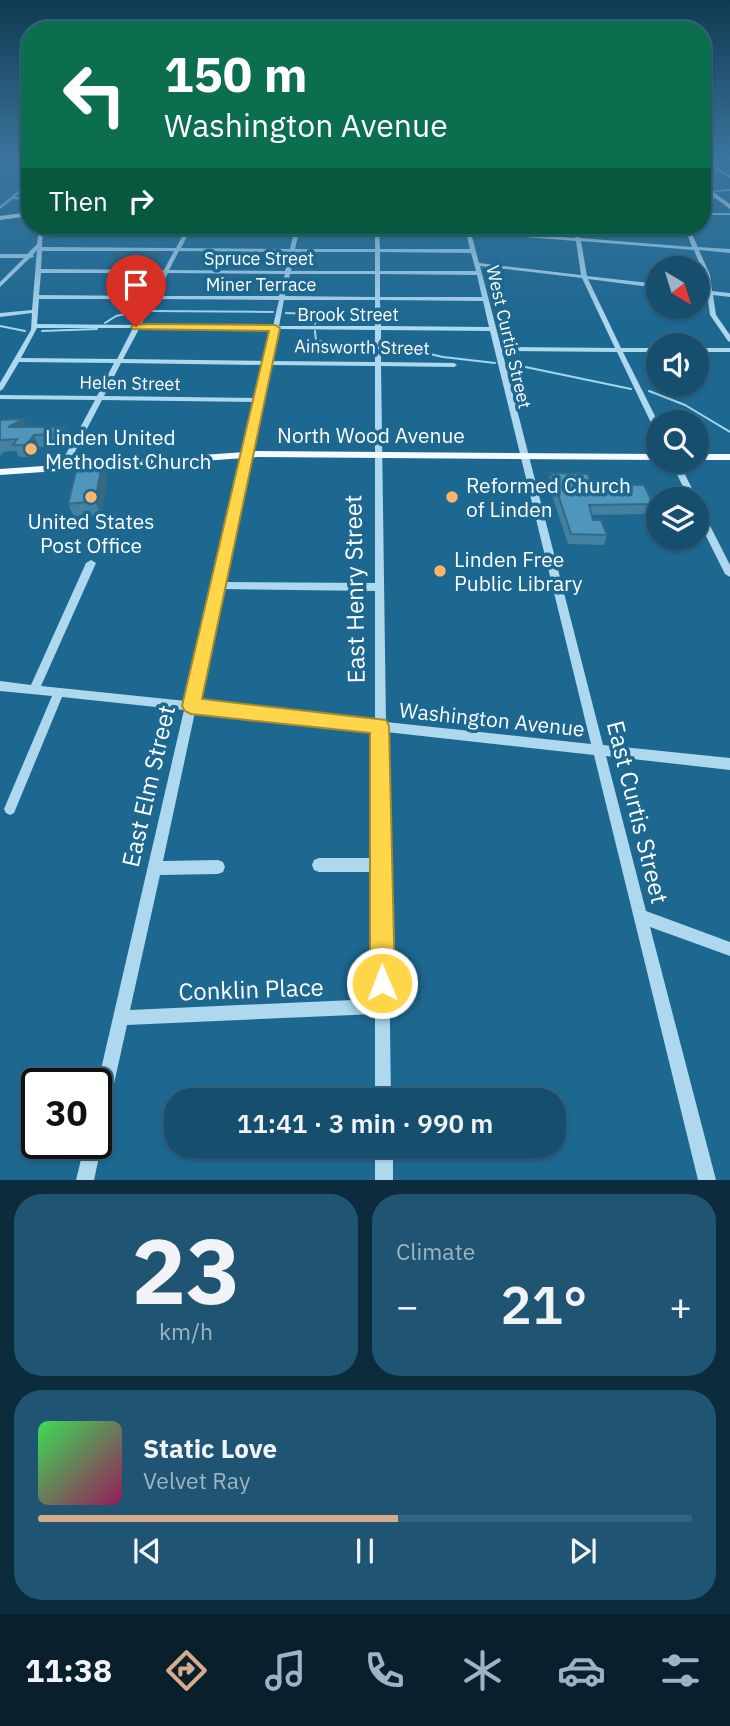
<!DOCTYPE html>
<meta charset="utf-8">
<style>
body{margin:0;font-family:"IBM Plex Sans",sans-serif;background:#1f5572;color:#f1f3f6;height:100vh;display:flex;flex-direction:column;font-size:26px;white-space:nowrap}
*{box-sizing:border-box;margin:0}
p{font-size:23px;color:#9eb4c2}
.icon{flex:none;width:38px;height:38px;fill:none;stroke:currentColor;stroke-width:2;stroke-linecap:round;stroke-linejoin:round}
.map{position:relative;height:1180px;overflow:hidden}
.sheet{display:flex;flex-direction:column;gap:14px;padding:14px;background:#0c2b3c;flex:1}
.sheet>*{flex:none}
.hud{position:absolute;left:21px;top:21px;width:690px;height:214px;border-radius:28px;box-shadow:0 2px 5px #0004,0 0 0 2px #356580;background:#0b6e4f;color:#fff;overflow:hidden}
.needle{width:46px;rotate:142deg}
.buttons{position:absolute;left:646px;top:256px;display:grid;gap:14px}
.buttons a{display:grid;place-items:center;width:63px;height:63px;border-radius:50%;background:#164e6d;box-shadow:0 2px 5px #0004,0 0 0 2px #356580;font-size:35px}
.speed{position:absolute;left:21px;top:1068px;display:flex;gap:14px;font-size:35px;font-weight:700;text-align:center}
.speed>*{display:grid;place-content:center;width:91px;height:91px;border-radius:50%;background:#164e6d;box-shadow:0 2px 5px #0004,0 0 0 2px #356580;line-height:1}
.speed .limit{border:4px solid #111;border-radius:10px;background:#fff;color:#111}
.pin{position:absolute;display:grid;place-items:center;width:60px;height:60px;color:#fff;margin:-72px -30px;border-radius:50% 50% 50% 0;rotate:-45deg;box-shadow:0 0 7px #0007}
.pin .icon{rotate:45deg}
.me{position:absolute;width:77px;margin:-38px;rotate:359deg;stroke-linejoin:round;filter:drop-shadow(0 0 5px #0008)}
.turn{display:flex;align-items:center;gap:24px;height:147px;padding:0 28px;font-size:32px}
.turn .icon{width:91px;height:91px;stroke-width:2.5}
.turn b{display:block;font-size:49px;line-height:60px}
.then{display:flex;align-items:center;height:66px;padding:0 28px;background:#0003;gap:14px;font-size:26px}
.big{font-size:52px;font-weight:600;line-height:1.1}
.sheet .card{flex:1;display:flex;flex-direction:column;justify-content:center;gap:10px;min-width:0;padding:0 24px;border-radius:28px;background:#1f5572}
.sheet .dial{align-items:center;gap:0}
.dial b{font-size:91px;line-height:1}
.song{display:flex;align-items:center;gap:21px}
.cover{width:84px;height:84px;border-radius:10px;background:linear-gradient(135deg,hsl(130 70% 55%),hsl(330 70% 35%))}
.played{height:7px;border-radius:4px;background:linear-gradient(90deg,#d6ab8b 55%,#356580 55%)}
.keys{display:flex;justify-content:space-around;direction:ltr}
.heat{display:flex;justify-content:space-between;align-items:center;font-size:38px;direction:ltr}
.sheet .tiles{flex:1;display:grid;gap:14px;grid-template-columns:1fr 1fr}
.card:last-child{grid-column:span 2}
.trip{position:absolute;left:164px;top:1088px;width:402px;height:70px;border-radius:28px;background:#164e6d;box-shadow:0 2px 5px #0004,0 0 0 2px #356580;font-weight:600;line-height:70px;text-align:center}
.tabs{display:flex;height:112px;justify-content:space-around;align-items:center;background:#091f2c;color:#9eb4c2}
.tabs .icon{width:49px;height:49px}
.tabs .current{color:#d6ab8b}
.tabs b{font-size:32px;color:#f1f3f6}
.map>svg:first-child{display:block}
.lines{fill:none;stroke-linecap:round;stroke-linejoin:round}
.stream{stroke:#a0d6ef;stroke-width:2}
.minor{fill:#add8ee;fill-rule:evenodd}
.major{fill:#f4faff;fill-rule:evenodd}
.wall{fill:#4381a1}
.shaded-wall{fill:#376983}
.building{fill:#4e96bb;stroke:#376983;stroke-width:2}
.route{fill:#ffd54a;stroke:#a68a30;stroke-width:2}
.poi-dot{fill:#fdb46b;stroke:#1d6891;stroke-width:2.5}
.labels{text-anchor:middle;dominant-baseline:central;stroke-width:7;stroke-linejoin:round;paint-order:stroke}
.far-street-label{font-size:18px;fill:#fff;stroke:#1d6891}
.street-label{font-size:21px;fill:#fff;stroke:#1d6891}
.poi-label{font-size:21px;fill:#fff;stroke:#1d6891;text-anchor:start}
.near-street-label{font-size:24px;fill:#fff;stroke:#1d6891}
</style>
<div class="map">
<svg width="730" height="1180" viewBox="0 0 730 1180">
<rect width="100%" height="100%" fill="#1d6891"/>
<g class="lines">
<!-- stream -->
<g class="stream">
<polyline points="152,311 273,312"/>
<polyline points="286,313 313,314 315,324"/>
<polyline points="105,323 116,316 139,311"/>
<polyline points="0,326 25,331"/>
<polyline points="42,331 97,329"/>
<polyline points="315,331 316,341 371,344"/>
<polyline points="386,344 443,357 495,363"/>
<polyline points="511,364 631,389"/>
<polyline points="649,391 685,405 730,432"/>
</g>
<!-- minor -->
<g class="minor">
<polygon points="730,158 730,160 705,161 730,175 730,178 702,162 703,159"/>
<polygon points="30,181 30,184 15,197 30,198 30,200 13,199 0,209 0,206"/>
<polygon points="730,189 730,191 710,192 708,191"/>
<polygon points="702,197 719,197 721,198 702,199"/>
<rect x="702" y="213" width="28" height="2"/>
<path d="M39,226H43V228H186L188,226H192L191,228L295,229L296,226H300V229H375V226H379V229L465,230V226H469L470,230L575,238L574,226H578L580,238L692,247L684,226H688L698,247L730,249V253L699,250L710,275L712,291L730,293V297L713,295L716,315L730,335V342L728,341L710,315L707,294L696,293V289L707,291L704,275L694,250L581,241L587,276L658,284V288L588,279L621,348H658V352H623L658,422V431L654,429L617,352L502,351L603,745L730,758V770L606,756L646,911L730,942V956L650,927L716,1180H698L594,755L386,732L391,1101H375V1014L127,1025L104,1129L102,1135L98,1137L102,1143L94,1180H76L85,1143H96V1091L184,710L62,697L14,813L10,815L6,813L4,809L52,696L0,691V681L31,685L86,563L91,560L96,563L41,686L186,701L255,402L102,400L67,467L66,469H60L59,467L95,400L0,399V395L97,396L114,363L19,362L3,389L0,391V383L31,330L32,313L0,317V313L32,310L37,250L33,255L34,257L30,258L0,287V282L24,258H0V254H27L37,244ZM43,230L185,231L176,248L42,247ZM190,231L294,232L290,249L181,248ZM299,232H375V249H295ZM379,232H466L470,249H380ZM471,233L576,241L581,275L479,263ZM42,251H174L164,270L41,269ZM179,251L290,252L285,271L169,270ZM295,252H375V271H291ZM380,252L471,253L476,271H380ZM480,266L582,278L615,348L501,347ZM41,273H162L150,296L39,295ZM168,273L285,274L279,296H156ZM290,274H375V297L285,296ZM380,274L477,275L482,297H380ZM39,299H149L135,325L37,324ZM154,299L279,300L273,326L141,325ZM284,300H375V326H279ZM380,300L483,301L489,327L381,326ZM37,328H133L117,359L21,358ZM139,329H272L265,361L123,359ZM278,329L375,330V362L271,361ZM381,330L490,331L591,744L386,722L381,366L454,367L457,365L454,363L381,362ZM121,363L264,365L256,398L104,396ZM270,365L375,366V583L223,582ZM222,589L375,591V721L197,702ZM195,712L375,731V858H319L314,860L312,865L314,870L319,872H375V999L130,1010L160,875L218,874L223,872L225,867L223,862L218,860L163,861Z"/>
<rect x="696" y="348" width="34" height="4"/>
<polygon points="670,460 678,460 697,499 696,500 696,499 689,499"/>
<polygon points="696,503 700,506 730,565 730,577 725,574 696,516"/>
<rect x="375" y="1146" width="18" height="34"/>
</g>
<!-- major -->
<g class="major">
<polygon points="702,184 730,204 730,209 702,188"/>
<polygon points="30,212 30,216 0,220 0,216"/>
<polygon points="258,451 658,454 658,460 258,457 0,475 0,469"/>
<rect x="696" y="454" width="34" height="6"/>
</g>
</g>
<!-- wall -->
<g class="wall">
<polygon points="0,420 27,427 64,427 69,439 65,446 39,447 31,457 19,457 16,451 3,452 1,455 0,456"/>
<polygon points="102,464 107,477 101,515 74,517 68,504"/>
<polygon points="551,473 591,485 653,504 649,514 592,515 593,520 607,535 604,545 568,544 548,483"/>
</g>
<!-- shaded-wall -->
<g class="shaded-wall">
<polygon points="24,419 29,431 8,427"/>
<polygon points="64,427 69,439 65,446 60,434"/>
<polygon points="34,435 39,447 31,457 26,445"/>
<polygon points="102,464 107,477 101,515 95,501"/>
</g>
<!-- building -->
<g class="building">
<polygon points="24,419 8,427 64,427 60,434 34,435 26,445 13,445 17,439 0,440 0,420"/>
<polygon points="102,464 95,501 68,504 77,467"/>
<polygon points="551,473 588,474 591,485 644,485 653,504 589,505 593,520 601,520 607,535 571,534"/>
</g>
<!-- sky -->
<linearGradient id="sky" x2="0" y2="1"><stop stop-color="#103950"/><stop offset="0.49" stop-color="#3a759d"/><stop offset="1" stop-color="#3a759d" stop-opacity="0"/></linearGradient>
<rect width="730" height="321" fill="url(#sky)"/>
<!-- route -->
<polygon class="route" points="136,324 275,325 280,328 202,699 386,720 389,726 395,983 391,992 382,995 373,992 370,983 370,733 191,714 185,711 182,706 269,331 133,329 131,327"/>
<!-- markers -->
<g class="poi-dot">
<circle cx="31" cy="449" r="7"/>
<circle cx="91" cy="497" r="7"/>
<circle cx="452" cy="497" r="7"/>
<circle cx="440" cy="571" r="7"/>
</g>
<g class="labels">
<!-- far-street labels -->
<g class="far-street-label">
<text x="259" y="258">Spruce Street</text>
<text x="261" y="284">Miner Terrace</text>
<text x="348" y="314">Brook Street</text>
<text transform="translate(509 337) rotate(77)">West Curtis Street</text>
<text transform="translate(362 347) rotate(1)">Ainsworth Street</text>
<text transform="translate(130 383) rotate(1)">Helen Street</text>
</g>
<!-- street labels -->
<g class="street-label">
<text x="371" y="435">North Wood Avenue</text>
<text transform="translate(492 719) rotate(6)">Washington Avenue</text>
</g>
<!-- poi labels -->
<g class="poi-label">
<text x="45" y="437">Linden United<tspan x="45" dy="24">Methodist Church</tspan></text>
<text x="466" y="485">Reformed Church<tspan x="466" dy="24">of Linden</tspan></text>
<text x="91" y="521" text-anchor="middle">United States<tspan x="91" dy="24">Post Office</tspan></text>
<text x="454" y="559">Linden Free<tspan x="454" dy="24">Public Library</tspan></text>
</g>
<!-- near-street labels -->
<g class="near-street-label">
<text transform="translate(354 589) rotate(-91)">East Henry Street</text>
<text transform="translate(148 786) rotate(-77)">East Elm Street</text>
<text transform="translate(638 812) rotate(76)">East Curtis Street</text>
<text transform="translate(251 989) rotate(-2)">Conklin Place</text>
</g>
</g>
</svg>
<div class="buttons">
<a><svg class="needle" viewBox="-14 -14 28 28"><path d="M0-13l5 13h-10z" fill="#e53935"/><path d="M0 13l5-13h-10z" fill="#9eb4c2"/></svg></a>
<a><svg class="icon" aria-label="sound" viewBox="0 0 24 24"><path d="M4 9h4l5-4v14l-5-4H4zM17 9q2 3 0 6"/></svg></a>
<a><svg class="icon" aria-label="search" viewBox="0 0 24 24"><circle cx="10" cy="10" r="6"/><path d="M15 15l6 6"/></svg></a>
<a><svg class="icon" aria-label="layers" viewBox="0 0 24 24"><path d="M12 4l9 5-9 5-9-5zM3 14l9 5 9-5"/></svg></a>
</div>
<div class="speed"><div class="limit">30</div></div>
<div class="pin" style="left:136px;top:327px;background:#d93025"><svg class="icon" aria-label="arrive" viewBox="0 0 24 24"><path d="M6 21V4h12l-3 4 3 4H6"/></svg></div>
<svg class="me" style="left:382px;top:983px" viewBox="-20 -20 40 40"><circle r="17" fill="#ffd54a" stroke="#fff" stroke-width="3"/><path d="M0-11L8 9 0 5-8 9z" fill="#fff"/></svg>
<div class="trip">11:41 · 3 min · 990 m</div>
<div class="hud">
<div class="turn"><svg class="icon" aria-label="left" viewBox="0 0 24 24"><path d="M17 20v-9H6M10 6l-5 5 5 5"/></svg><div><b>150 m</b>Washington Avenue</div></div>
<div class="then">Then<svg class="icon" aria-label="right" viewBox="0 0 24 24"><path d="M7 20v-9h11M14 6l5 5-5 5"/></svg></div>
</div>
</div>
<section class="sheet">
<div class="tiles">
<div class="card dial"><b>23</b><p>km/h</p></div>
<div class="card"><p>Climate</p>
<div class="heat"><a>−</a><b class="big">21°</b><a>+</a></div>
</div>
<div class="card">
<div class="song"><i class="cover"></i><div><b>Static Love</b><p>Velvet Ray</p></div></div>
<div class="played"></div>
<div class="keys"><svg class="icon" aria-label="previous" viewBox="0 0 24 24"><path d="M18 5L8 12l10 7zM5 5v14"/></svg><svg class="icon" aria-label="pause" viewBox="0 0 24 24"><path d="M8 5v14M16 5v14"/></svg><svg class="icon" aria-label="next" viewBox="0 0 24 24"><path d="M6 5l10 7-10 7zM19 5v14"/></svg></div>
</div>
</div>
</section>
<nav class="tabs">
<b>11:38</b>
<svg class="icon current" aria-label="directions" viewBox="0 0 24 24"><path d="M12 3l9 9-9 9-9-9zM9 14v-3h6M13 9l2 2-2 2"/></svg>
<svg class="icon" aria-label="music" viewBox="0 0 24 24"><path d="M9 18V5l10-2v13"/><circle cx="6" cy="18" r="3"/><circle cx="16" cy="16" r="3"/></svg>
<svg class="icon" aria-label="phone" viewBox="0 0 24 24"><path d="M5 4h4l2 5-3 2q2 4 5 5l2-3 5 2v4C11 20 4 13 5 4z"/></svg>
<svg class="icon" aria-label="climate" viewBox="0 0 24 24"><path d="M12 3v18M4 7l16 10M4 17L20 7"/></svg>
<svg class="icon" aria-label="car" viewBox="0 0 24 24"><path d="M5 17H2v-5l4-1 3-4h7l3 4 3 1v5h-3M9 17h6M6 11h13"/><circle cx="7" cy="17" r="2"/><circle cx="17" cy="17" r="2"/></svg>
<svg class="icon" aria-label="filters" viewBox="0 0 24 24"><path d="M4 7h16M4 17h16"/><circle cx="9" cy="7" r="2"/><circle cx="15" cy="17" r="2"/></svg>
</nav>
